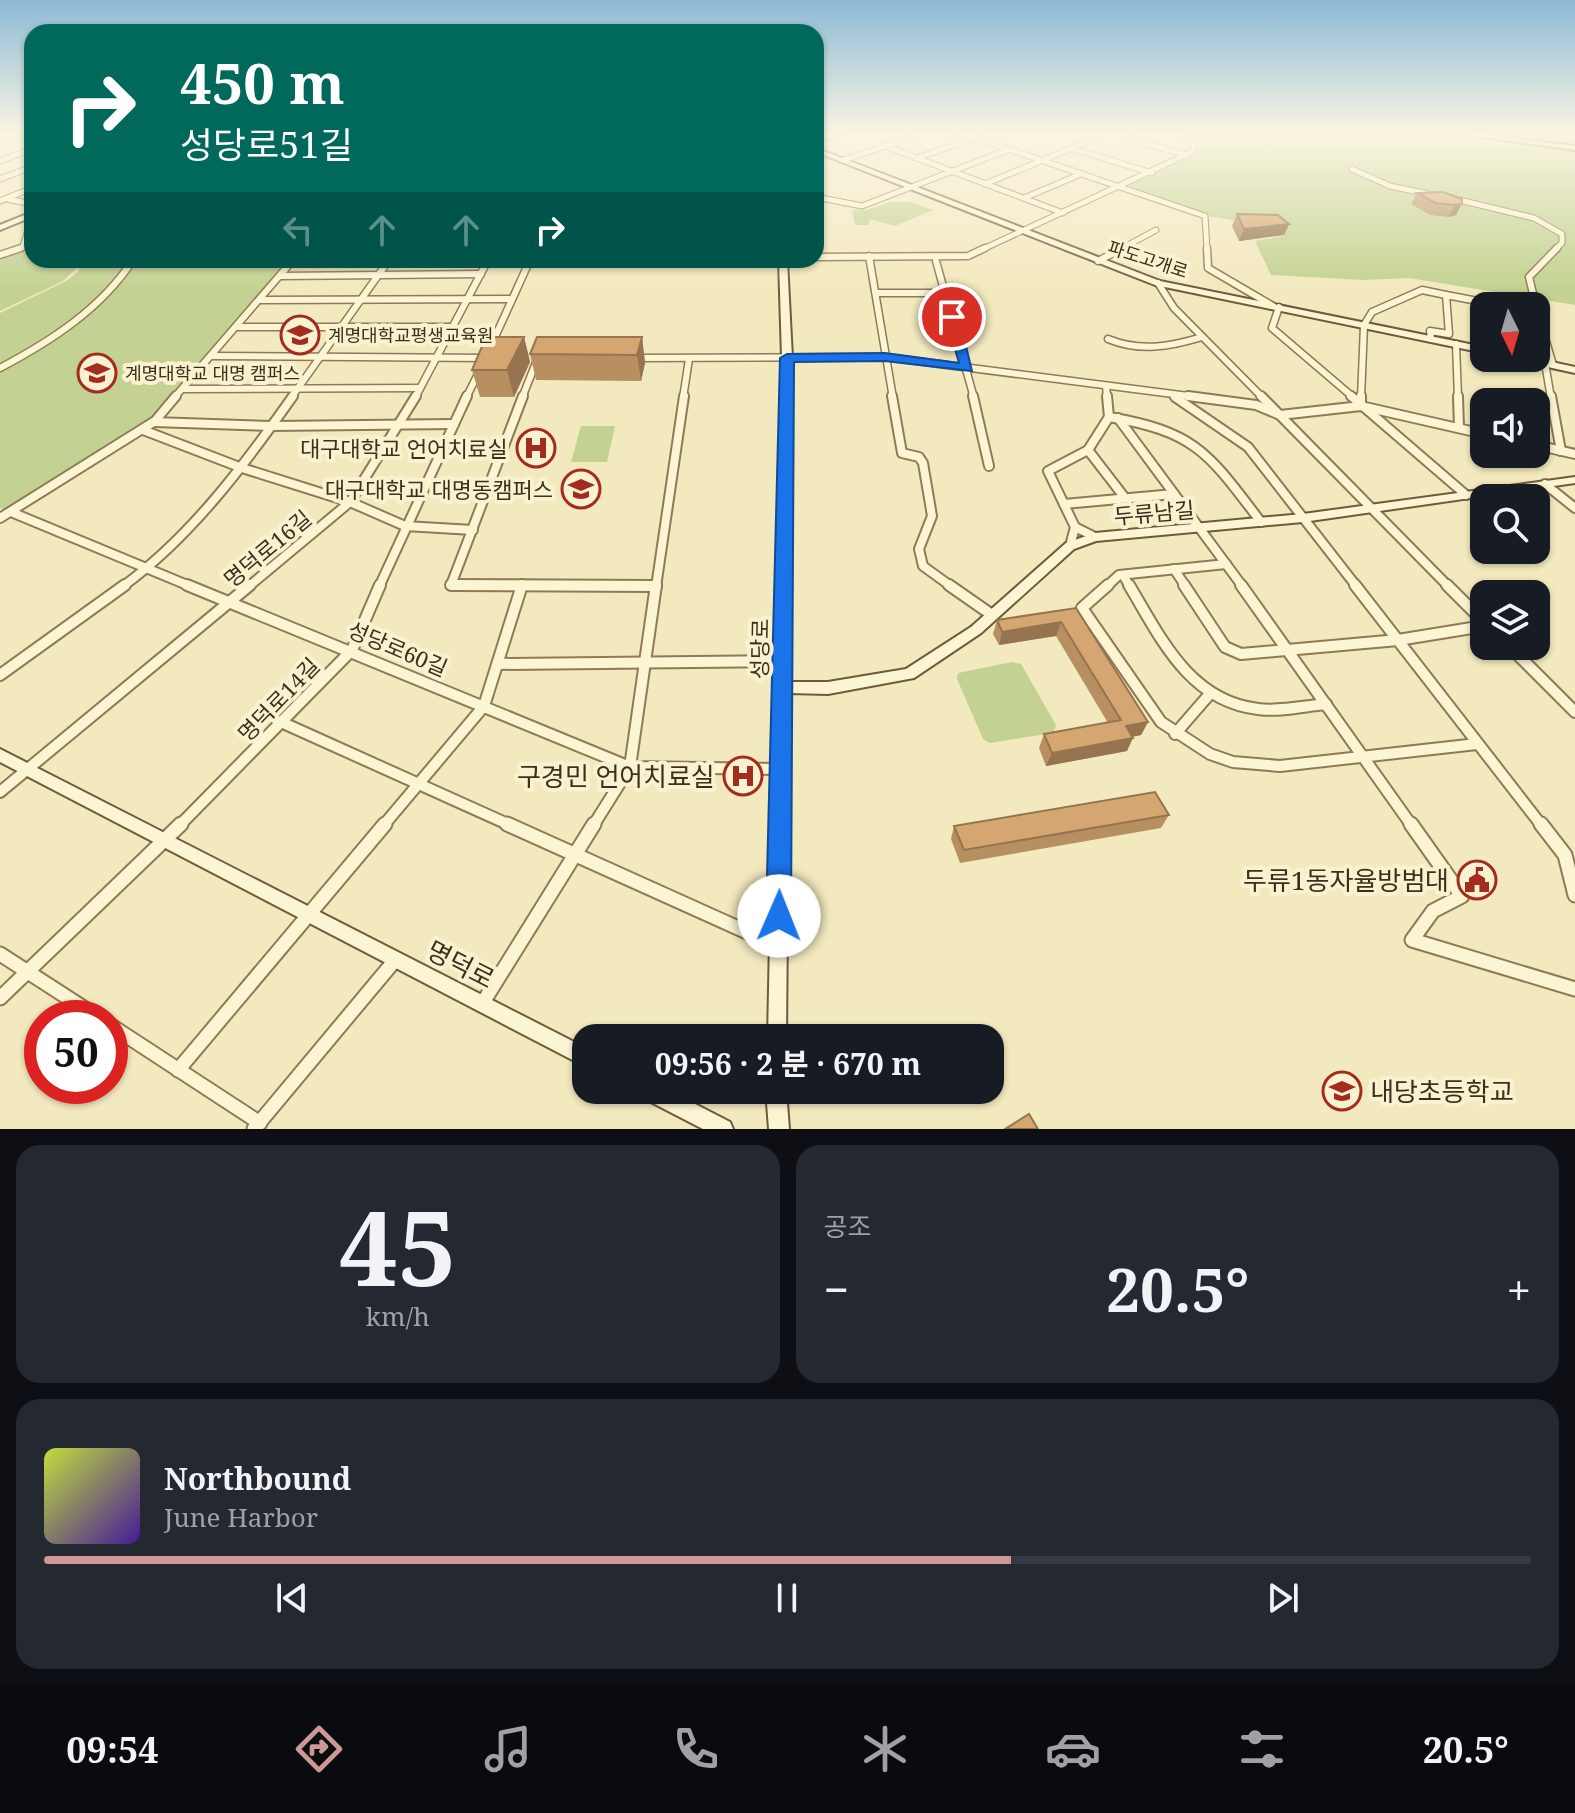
<!DOCTYPE html>
<html lang="ko">
<meta charset="utf-8">
<style>
body{margin:0;font-family:"Noto Serif","Noto Sans KR",serif;background:#242831;color:#f1f3f6;height:100vh;display:flex;flex-direction:column;font-size:30px;white-space:nowrap}
*{box-sizing:border-box;margin:0}
p{font-size:26px;color:#9ea1a6}
.icon{flex:none;width:44px;height:44px;fill:none;stroke:currentColor;stroke-width:2;stroke-linecap:round;stroke-linejoin:round}
.map{position:relative;height:1129px;overflow:hidden}
.sheet{display:flex;flex-direction:column;gap:16px;padding:16px;background:#0d0f14;flex:1}
.sheet>*{flex:none}
.top-card{position:absolute;left:24px;top:24px;width:800px;height:244px;border-radius:24px;box-shadow:0 2px 6px #0004;background:#00695c;color:#fff;overflow:hidden}
.needle{width:52px;rotate:175deg}
.fabs{position:absolute;left:1470px;top:292px;display:grid;gap:16px}
.fabs a{display:grid;place-items:center;width:80px;height:80px;border-radius:16px;background:#171b24;box-shadow:0 2px 6px #0004;font-size:40px}
.speed{position:absolute;left:24px;top:1000px;display:flex;gap:16px;font-size:40px;font-weight:700;text-align:center}
.speed>*{display:grid;place-content:center;width:104px;height:104px;border-radius:50%;background:#171b24;box-shadow:0 2px 6px #0004;line-height:1}
.speed .limit{border:12px solid #d22;background:#fff;color:#111}
.pin{position:absolute;display:grid;place-items:center;width:68px;height:68px;color:#fff;margin:-34px;border:4px solid #fff;border-radius:50%;box-shadow:0 2px 8px #0007}
.me{position:absolute;width:88px;margin:-44px;rotate:1deg;stroke-linejoin:round;filter:drop-shadow(0 0 6px #0008)}
.turn{display:flex;align-items:center;gap:28px;height:168px;padding:0 24px;font-size:36px}
.turn .icon{width:104px;height:104px;stroke-width:2.5}
.turn b{display:block;font-size:56px;line-height:68px}
.lanes{display:flex;align-items:center;height:76px;padding:0 24px;background:#0003;justify-content:center;gap:40px;direction:ltr}
.lanes .off{opacity:.35}
.big{font-size:60px;font-weight:700;line-height:1.1}
.sheet .card{flex:1;display:flex;flex-direction:column;justify-content:center;gap:12px;min-width:0;padding:0 28px;border-radius:24px;background:#242831}
.sheet .dial{align-items:center;gap:0}
.dial b{font-size:104px;line-height:1}
.song{display:flex;align-items:center;gap:24px}
.cover{width:96px;height:96px;border-radius:12px;background:linear-gradient(135deg,hsl(70 70% 55%),hsl(260 70% 35%))}
.played{height:8px;border-radius:4px;background:linear-gradient(90deg,#ce9995 65%,#363941 65%)}
.keys{display:flex;justify-content:space-around;direction:ltr}
.heat{display:flex;justify-content:space-between;align-items:center;font-size:44px;direction:ltr}
.sheet .tiles{flex:1;display:grid;gap:16px;grid-template-columns:1fr 1fr}
.card:last-child{grid-column:span 2}
.trip{position:absolute;left:572px;top:1024px;width:432px;height:80px;border-radius:24px;background:#171b24;box-shadow:0 2px 6px #0004;font-weight:700;line-height:80px;text-align:center}
.tab-bar{display:flex;height:128px;justify-content:space-around;align-items:center;background:#090b0e;color:#9ea1a6}
.tab-bar .icon{width:56px;height:56px}
.tab-bar .on{color:#ce9995}
.tab-bar b{font-size:36px;color:#f1f3f6}
.map>svg:first-child{display:block}
.green{fill:#c3d292}
.lines{fill:none;stroke-linecap:round;stroke-linejoin:round}
.street-far4-casing{stroke:#8e7a55;stroke-width:7}
.street-far3-casing{stroke:#8e7a55;stroke-width:9}
.street-far2-casing{stroke:#8e7a55;stroke-width:12}
.street-far1-casing{stroke:#8e7a55;stroke-width:14}
.street-casing{stroke:#8e7a55;stroke-width:17}
.secondary-casing{stroke:#6f5a39;stroke-width:4}
.primary-casing{stroke:#5b462a;stroke-width:4}
.street-far4{stroke:#fcf5d4;stroke-width:5}
.street-far3{stroke:#fcf5d4;stroke-width:6}
.street-far2{stroke:#fcf5d4;stroke-width:8}
.street-far1{stroke:#fcf5d4;stroke-width:10}
.street{stroke:#fcf5d4;stroke-width:13}
.secondary{fill:#fcf5d4;fill-rule:evenodd}
.primary{fill:#fae693;fill-rule:evenodd}
.wall{fill:#b78f61}
.shaded-wall{fill:#95744f}
.building{fill:#d5a671;stroke:#95744f;stroke-width:2}
.route{fill:#1a73e8;stroke:#114b97;stroke-width:2}
.labels{text-anchor:middle;dominant-baseline:central;stroke-width:8;stroke-linejoin:round;paint-order:stroke}
.far-street-label{font-size:18px;fill:#3c2f1b;stroke:#f9f2d0}
.far-poi-label{font-size:18px;fill:#3c2f1b;stroke:#f9f2d0;text-anchor:start}
.poi-label{font-size:22px;fill:#3c2f1b;stroke:#f9f2d0;text-anchor:end}
.street-label{font-size:22px;fill:#3c2f1b;stroke:#f9f2d0}
.near-poi-label{font-size:26px;fill:#3c2f1b;stroke:#f9f2d0;text-anchor:end}
.near-street-label{font-size:26px;fill:#3c2f1b;stroke:#f9f2d0}
</style>
<div class="map">
<svg width="1575" height="1129" viewBox="0 0 1575 1129">
<rect width="100%" height="100%" fill="#f3e9bf"/>
<!-- green -->
<g class="green">
<polygon points="1178,132 1440,132 1494,143 1575,151 1575,305 1409,278 1364,280 1271,275 1255,241 1284,236 1272,227 1208,216 1126,187 1195,155 1200,144"/>
<polygon points="1468,132 1575,132 1575,144"/>
<polygon points="891,202 910,202 933,210 895,226 869,219 869,225 855,225 852,210 866,210"/>
<polygon points="32,249 32,260 76,260 79,266 63,281 0,311 0,260"/>
<polygon points="80,260 293,260 153,422 11,512 0,508 0,313 66,281 79,271"/>
<polygon points="581,426 615,426 607,462 571,462"/>
<polygon points="1012,662 1021,664 1056,725 1053,733 990,743 983,739 957,679 958,673"/>
</g>
<g class="lines">
<defs>
<g id="street-far4">
<polyline points="958,132 1205,216 1207,250"/>
<polyline points="1107,132 1186,155"/>
<polyline points="0,144 32,133"/>
<polyline points="885,146 1063,213"/>
<polyline points="1074,149 1152,173"/>
<polyline points="917,158 974,138"/>
<polyline points="844,160 928,132"/>
<polyline points="0,161 32,149"/>
<polyline points="1352,169 1390,186 1428,194"/>
<polyline points="0,179 32,167"/>
<polyline points="985,184 1111,132"/>
<polyline points="816,197 862,206 1010,149"/>
<polyline points="1024,198 1081,174"/>
<polyline points="1451,198 1534,218 1562,234 1562,243 1555,250"/>
<polyline points="7,199 32,204"/>
<polyline points="0,201 32,188"/>
<polyline points="23,246 31,220"/>
<polyline points="15,250 32,244"/>
<polyline points="981,250 1192,152 1195,144 1174,132"/>
<polyline points="1119,250 1156,230"/>
</g>
<g id="street-far3">
<polyline points="1207,248 1208,268 1273,306"/>
<polyline points="0,255 21,248"/>
<polyline points="869,256 893,398"/>
<polyline points="816,257 968,256 985,248"/>
<polyline points="936,261 974,398"/>
<polyline points="1098,261 1123,248"/>
<polyline points="280,276 481,274"/>
<polyline points="1158,283 1174,308 1263,398"/>
<polyline points="877,293 946,293"/>
<polyline points="261,300 510,299"/>
<polyline points="1536,306 1529,277 1557,248"/>
<polyline points="1279,307 1272,328 1354,398"/>
<polyline points="1536,307 1553,365"/>
<polyline points="238,327 453,327"/>
<path d="M1108,339C1140,352 1169,347 1202,337"/>
<polyline points="1431,339 1430,331 1449,334 1446,295 1504,306"/>
<polyline points="1456,344 1458,398"/>
<polyline points="490,348 530,260"/>
<polyline points="211,356 488,358"/>
<polyline points="634,358 885,357 1204,398"/>
<polyline points="1545,363 1551,398"/>
<path d="M0,368C51,341 101,309 133,260"/>
<polyline points="1106,386 1107,398"/>
<polyline points="184,389 420,388"/>
<polyline points="174,398 293,260"/>
<polyline points="291,398 389,260"/>
<polyline points="415,398 488,260"/>
<polyline points="466,398 479,372"/>
<polyline points="522,398 537,360"/>
<polyline points="683,398 689,359"/>
<polyline points="1361,398 1364,325 1372,312 1422,290 1446,295"/>
</g>
<g id="street-far2">
<polyline points="523,396 451,585 656,586"/>
<polyline points="892,396 902,453 919,457 923,463 932,516 919,549 923,566 952,587"/>
<polyline points="973,396 989,466"/>
<polyline points="1107,396 1109,417"/>
<polyline points="1188,396 1256,405 1280,415 1361,406 1484,434"/>
<polyline points="1261,396 1449,587"/>
<polyline points="1351,396 1466,495"/>
<polyline points="1458,396 1459,428"/>
<polyline points="1551,396 1561,451"/>
<polyline points="1175,397 1248,447 1357,587"/>
<polyline points="1361,406 1361,396"/>
<path d="M1109,417C1197,432 1209,454 1261,522"/>
<polyline points="1118,418 1243,587"/>
<polyline points="154,422 272,426 454,424"/>
<polyline points="143,430 242,468 350,502 405,526 473,530"/>
<polyline points="1536,445 1575,454"/>
<polyline points="1088,450 1125,498"/>
<polyline points="1545,484 1575,508"/>
<polyline points="1064,504 1174,494"/>
<polyline points="11,512 192,587"/>
<polyline points="0,518 155,421 176,396"/>
<polyline points="1075,527 1048,471 1088,450 1109,417"/>
<polyline points="1070,546 1075,527 1095,537"/>
<polyline points="1174,569 1186,587"/>
<polyline points="1123,575 1130,587"/>
<path d="M122,587C191,537 245,464 293,396"/>
<polyline points="248,587 350,502 416,396"/>
<polyline points="379,587 467,396"/>
<polyline points="656,587 684,396"/>
<polyline points="1106,587 1119,575 1226,564"/>
</g>
<g id="street-far1">
<polyline points="187,585 630,767 781,769"/>
<polyline points="451,585 656,586"/>
<polyline points="949,585 992,615"/>
<polyline points="1108,585 1082,608 1161,722 1210,754 1233,762 1280,766 1477,744"/>
<path d="M1129,585C1161,638 1189,701 1258,709C1280,712 1304,706 1326,704"/>
<polyline points="1184,585 1225,647 1241,654 1398,640 1484,626"/>
<polyline points="1241,585 1412,826"/>
<polyline points="1355,585 1542,826"/>
<polyline points="1447,585 1484,622"/>
<polyline points="1509,646 1575,712"/>
<polyline points="498,664 783,661"/>
<polyline points="0,675 125,585"/>
<polyline points="281,722 512,826"/>
<polyline points="1175,734 1208,696"/>
<polyline points="0,792 250,585"/>
<polyline points="179,826 352,650 380,585"/>
<polyline points="383,826 484,706 522,585"/>
<polyline points="593,826 630,767 656,585"/>
</g>
<g id="street">
<polyline points="507,824 778,946"/>
<polyline points="1411,824 1462,896 1433,911 1412,940 1575,989"/>
<polyline points="1541,824 1565,855 1575,895"/>
<polyline points="0,954 99,1018"/>
<polyline points="0,998 181,824"/>
<polyline points="482,1004 594,824"/>
<polyline points="110,1025 260,1123"/>
<polyline points="178,1070 385,824"/>
<polyline points="254,1129 396,959"/>
</g>
<g id="secondary">
<polygon points="835,132 844,132 816,142 816,138"/>
<polygon points="816,148 1160,281 1484,347 1484,353 1155,285 816,152"/>
<polygon points="32,212 32,217 0,230 0,225"/>
<polygon points="779,260 787,260 792,358 789,682 828,682 906,669 971,627 1066,543 1095,533 1303,514 1575,477 1575,483 1303,522 1096,541 1074,549 981,633 914,678 828,694 789,693 786,1038 768,1038 782,358"/>
<polygon points="1515,358 1533,358 1575,367 1575,373 1520,361"/>
<polygon points="0,749 586,1048 586,1067 0,762"/>
<polygon points="638,1090 668,1090 730,1122 733,1129 703,1129 641,1097"/>
<polygon points="766,1090 786,1090 789,1129 769,1129"/>
</g>
<polygon id="primary" points="1446,132 1466,132 1575,146 1575,150"/>
</defs>
<!-- street-far4 casing -->
<use href="#street-far4" class="street-far4-casing"/>
<!-- street-far3 casing -->
<use href="#street-far3" class="street-far3-casing"/>
<!-- street-far2 casing -->
<use href="#street-far2" class="street-far2-casing"/>
<!-- street-far1 casing -->
<use href="#street-far1" class="street-far1-casing"/>
<!-- street casing -->
<use href="#street" class="street-casing"/>
<!-- secondary casing -->
<use href="#secondary" class="secondary-casing"/>
<!-- primary casing -->
<use href="#primary" class="primary-casing"/>
<!-- street-far4 -->
<use href="#street-far4" class="street-far4"/>
<!-- street-far3 -->
<use href="#street-far3" class="street-far3"/>
<!-- street-far2 -->
<use href="#street-far2" class="street-far2"/>
<!-- street-far1 -->
<use href="#street-far1" class="street-far1"/>
<!-- street -->
<use href="#street" class="street"/>
<!-- secondary -->
<use href="#secondary" class="secondary"/>
<!-- primary -->
<use href="#primary" class="primary"/>
</g>
<!-- wall -->
<g class="wall">
<polygon points="1417,193 1462,199 1456,215 1448,217 1430,215 1411,204"/>
<polygon points="1237,214 1289,224 1284,235 1239,241 1232,226"/>
<polygon points="524,337 530,362 514,397 480,397 472,370"/>
<polygon points="642,337 645,363 641,381 536,380 530,354"/>
<polygon points="1076,608 1148,722 1141,735 1132,737 1127,751 1046,766 1039,748 1044,734 1108,723 1056,636 999,645 993,634 997,620"/>
<polygon points="1169,815 1161,828 960,863 951,839 954,826"/>
</g>
<!-- shaded-wall -->
<g class="shaded-wall">
<polygon points="1462,204 1456,215 1448,217 1455,205"/>
<polygon points="1289,224 1284,235 1239,241 1244,229"/>
<polygon points="524,337 530,362 514,397 507,370"/>
<polygon points="642,337 645,363 641,381 637,355"/>
<polygon points="1061,622 1056,636 999,645 1002,632"/>
<polygon points="1148,722 1141,735 1120,739 1126,726"/>
<polygon points="1133,738 1127,751 1046,766 1052,753"/>
</g>
<!-- building -->
<g class="building">
<polygon points="1443,192 1462,199 1462,204 1455,205 1436,203 1417,193"/>
<polygon points="1237,214 1278,215 1289,224 1244,229"/>
<polygon points="486,337 524,337 507,370 472,370"/>
<polygon points="537,337 642,337 637,355 530,354"/>
<polygon points="1076,608 1148,722 1126,726 1133,738 1052,753 1044,734 1121,720 1061,622 1002,632 997,620"/>
<polygon points="1155,792 1169,815 964,850 954,826"/>
<polygon points="1029,1114 1038,1129 1005,1129"/>
</g>
<!-- sky -->
<linearGradient id="sky" x2="0" y2="1"><stop stop-color="#8cbad7"/><stop offset="0.46" stop-color="#faf5e2"/><stop offset="1" stop-color="#faf5e2" stop-opacity="0"/></linearGradient>
<rect width="1575" height="290" fill="url(#sky)"/>
<!-- route -->
<polygon class="route" points="952,314 959,317 972,371 885,361 794,362 791,916 788,925 779,929 770,925 766,916 780,358 787,354 885,353 959,363 946,317"/>
<!-- icons -->
<defs>
<symbol id="university-ring" viewBox="-11 -11 22 22"><circle r="9.5" fill="#f9f2d0" stroke="#a42c1e" stroke-width="1.5"/><path d="M0-5L7-2L0 1L-7-2ZM-4 1L0 2.5L4 1V4Q0 6-4 4Z" fill="#a42c1e"/></symbol>
<symbol id="hospital-ring" viewBox="-11 -11 22 22"><circle r="9.5" fill="#f9f2d0" stroke="#a42c1e" stroke-width="1.5"/><path d="M-5-5h3v3.5h4V-5h3V5h-3V1.5h-4V5h-3Z" fill="#a42c1e"/></symbol>
<symbol id="civic-ring" viewBox="-11 -11 22 22"><circle r="9.5" fill="#f9f2d0" stroke="#a42c1e" stroke-width="1.5"/><path d="M-.6-6.5H3V-4.5H.6V-3L4-1V1h2V6H-6V1h2V-1L-.6-3ZM-1.2 2.5V6h2.4V2.5Z" fill="#a42c1e"/></symbol>
<symbol id="school-ring" viewBox="-11 -11 22 22"><circle r="9.5" fill="#f9f2d0" stroke="#a42c1e" stroke-width="1.5"/><path d="M0-5L7-2L0 1L-7-2ZM-4 1L0 2.5L4 1V4Q0 6-4 4Z" fill="#a42c1e"/></symbol>
</defs>
<g fill-rule="evenodd">
<use href="#university-ring" x="278" y="313" width="44" height="44"/>
<use href="#university-ring" x="75" y="351" width="44" height="44"/>
<use href="#hospital-ring" x="514" y="426" width="44" height="44"/>
<use href="#university-ring" x="559" y="467" width="44" height="44"/>
<use href="#hospital-ring" x="721" y="754" width="44" height="44"/>
<use href="#civic-ring" x="1455" y="858" width="44" height="44"/>
<use href="#school-ring" x="1320" y="1069" width="44" height="44"/>
</g>
<g class="labels">
<!-- far-street labels -->
<g class="far-street-label">
<text transform="translate(1148 259) rotate(18)">파도고개로</text>
</g>
<!-- far-poi labels -->
<g class="far-poi-label">
<text x="328" y="335">계명대학교평생교육원</text>
<text x="125" y="373">계명대학교 대명 캠퍼스</text>
</g>
<!-- poi labels -->
<g class="poi-label">
<text x="508" y="448">대구대학교 언어치료실</text>
<text x="553" y="489">대구대학교 대명동캠퍼스</text>
</g>
<!-- street labels -->
<g class="street-label">
<text transform="translate(1154 512) rotate(-5)">두류남길</text>
<text transform="translate(267 548) rotate(-40)">명덕로16길</text>
<text transform="translate(398 648) rotate(23)">성당로60길</text>
<text transform="translate(759 649) rotate(-89)">성당로</text>
<text transform="translate(278 699) rotate(-46)">명덕로14길</text>
</g>
<!-- near-poi labels -->
<g class="near-poi-label">
<text x="715" y="776">구경민 언어치료실</text>
<text x="1449" y="880">두류1동자율방범대</text>
<text x="1370" y="1091" text-anchor="start">내당초등학교</text>
</g>
<!-- near-street labels -->
<g class="near-street-label">
<text transform="translate(461 964) rotate(27)">명덕로</text>
</g>
</g>
</svg>
<div class="fabs">
<a><svg class="needle" viewBox="-14 -14 28 28"><path d="M0-13l5 13h-10z" fill="#e53935"/><path d="M0 13l5-13h-10z" fill="#9ea1a6"/></svg></a>
<a><svg class="icon" aria-label="sound" viewBox="0 0 24 24"><path d="M4 9h4l5-4v14l-5-4H4zM17 9q2 3 0 6"/></svg></a>
<a><svg class="icon" aria-label="search" viewBox="0 0 24 24"><circle cx="10" cy="10" r="6"/><path d="M15 15l6 6"/></svg></a>
<a><svg class="icon" aria-label="layers" viewBox="0 0 24 24"><path d="M12 4l9 5-9 5-9-5zM3 14l9 5 9-5"/></svg></a>
</div>
<div class="speed"><div class="limit">50</div></div>
<div class="pin" style="left:952px;top:317px;background:#d93025"><svg class="icon" aria-label="arrive" viewBox="0 0 24 24"><path d="M6 21V4h12l-3 4 3 4H6"/></svg></div>
<svg class="me" style="left:779px;top:916px" viewBox="-20 -20 40 40"><circle r="19" fill="#fff"/><path d="M0-13L10 11 0 6-10 11z" fill="#1a73e8"/></svg>
<div class="trip">09:56 · 2 분 · 670 m</div>
<div class="top-card">
<div class="turn"><svg class="icon" aria-label="right" viewBox="0 0 24 24"><path d="M7 20v-9h11M14 6l5 5-5 5"/></svg><div><b>450 m</b>성당로51길</div></div>
<div class="lanes"><svg class="icon off" aria-label="left" viewBox="0 0 24 24"><path d="M17 20v-9H6M10 6l-5 5 5 5"/></svg><svg class="icon off" aria-label="ahead" viewBox="0 0 24 24"><path d="M12 20V5M6 11l6-6 6 6"/></svg><svg class="icon off" aria-label="ahead" viewBox="0 0 24 24"><path d="M12 20V5M6 11l6-6 6 6"/></svg><svg class="icon" aria-label="right" viewBox="0 0 24 24"><path d="M7 20v-9h11M14 6l5 5-5 5"/></svg></div>
</div>
</div>
<section class="sheet">
<div class="tiles">
<div class="card dial"><b>45</b><p>km/h</p></div>
<div class="card"><p>공조</p>
<div class="heat"><a>−</a><b class="big">20.5°</b><a>+</a></div>
</div>
<div class="card">
<div class="song"><i class="cover"></i><div><b>Northbound</b><p>June Harbor</p></div></div>
<div class="played"></div>
<div class="keys"><svg class="icon" aria-label="previous" viewBox="0 0 24 24"><path d="M18 5L8 12l10 7zM5 5v14"/></svg><svg class="icon" aria-label="pause" viewBox="0 0 24 24"><path d="M8 5v14M16 5v14"/></svg><svg class="icon" aria-label="next" viewBox="0 0 24 24"><path d="M6 5l10 7-10 7zM19 5v14"/></svg></div>
</div>
</div>
</section>
<nav class="tab-bar">
<b>09:54</b>
<svg class="icon on" aria-label="directions" viewBox="0 0 24 24"><path d="M12 3l9 9-9 9-9-9zM9 14v-3h6M13 9l2 2-2 2"/></svg>
<svg class="icon" aria-label="music" viewBox="0 0 24 24"><path d="M9 18V5l10-2v13"/><circle cx="6" cy="18" r="3"/><circle cx="16" cy="16" r="3"/></svg>
<svg class="icon" aria-label="phone" viewBox="0 0 24 24"><path d="M5 4h4l2 5-3 2q2 4 5 5l2-3 5 2v4C11 20 4 13 5 4z"/></svg>
<svg class="icon" aria-label="climate" viewBox="0 0 24 24"><path d="M12 3v18M4 7l16 10M4 17L20 7"/></svg>
<svg class="icon" aria-label="car" viewBox="0 0 24 24"><path d="M5 17H2v-5l4-1 3-4h7l3 4 3 1v5h-3M9 17h6M6 11h13"/><circle cx="7" cy="17" r="2"/><circle cx="17" cy="17" r="2"/></svg>
<svg class="icon" aria-label="filters" viewBox="0 0 24 24"><path d="M4 7h16M4 17h16"/><circle cx="9" cy="7" r="2"/><circle cx="15" cy="17" r="2"/></svg>
<b>20.5°</b>
</nav>
